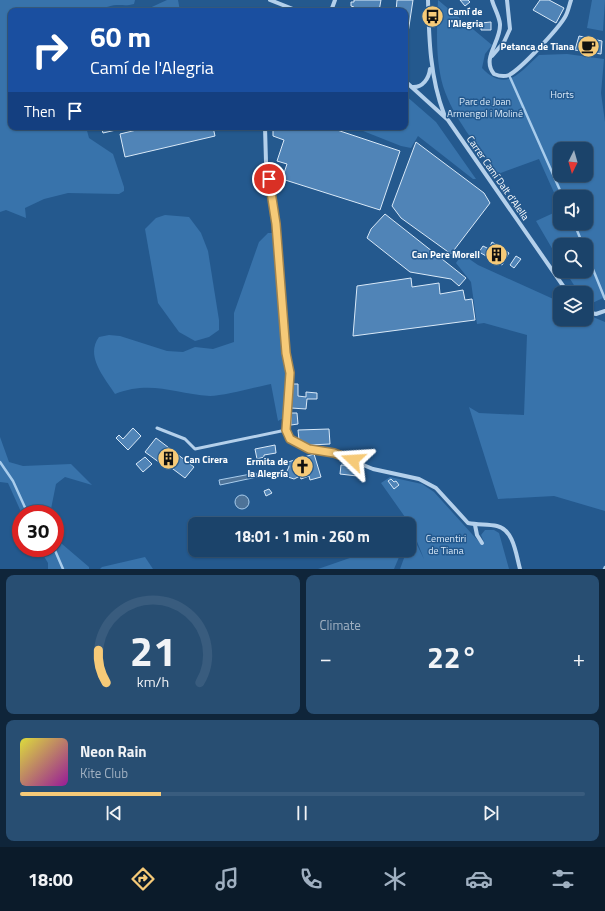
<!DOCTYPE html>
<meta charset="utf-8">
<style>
body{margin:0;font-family:"Titillium Web",sans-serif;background:#284e72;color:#f1f3f6;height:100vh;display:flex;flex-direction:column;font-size:15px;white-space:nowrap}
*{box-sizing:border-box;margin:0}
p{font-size:13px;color:#a0b0c1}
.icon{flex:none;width:22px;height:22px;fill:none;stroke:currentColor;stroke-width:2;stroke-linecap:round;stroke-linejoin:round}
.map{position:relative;height:569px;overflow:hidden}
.sheet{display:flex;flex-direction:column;gap:6px;padding:6px;background:#0f253a;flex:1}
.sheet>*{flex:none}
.guide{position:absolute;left:8px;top:8px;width:400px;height:122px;border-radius:8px;box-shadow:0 1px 3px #0004,0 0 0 1px #395c7e;background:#1a4fa0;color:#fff;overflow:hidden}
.needle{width:26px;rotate:185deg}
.tools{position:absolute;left:553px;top:142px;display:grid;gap:8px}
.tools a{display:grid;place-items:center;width:40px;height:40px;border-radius:8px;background:#1b436a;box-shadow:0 1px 3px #0004,0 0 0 1px #395c7e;font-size:20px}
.speed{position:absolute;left:12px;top:505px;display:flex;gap:8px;font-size:20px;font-weight:700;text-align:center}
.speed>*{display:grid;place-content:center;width:52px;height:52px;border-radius:50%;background:#1b436a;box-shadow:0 1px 3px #0004,0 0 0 1px #395c7e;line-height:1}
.speed .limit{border:6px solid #d22;background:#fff;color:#111}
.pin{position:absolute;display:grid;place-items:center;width:34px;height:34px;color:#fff;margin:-17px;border:2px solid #fff;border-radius:50%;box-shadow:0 1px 4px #0007}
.me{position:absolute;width:44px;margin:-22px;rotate:290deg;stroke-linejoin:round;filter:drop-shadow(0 0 3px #0008)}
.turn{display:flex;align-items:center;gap:14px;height:84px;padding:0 16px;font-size:18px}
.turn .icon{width:52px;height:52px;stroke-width:2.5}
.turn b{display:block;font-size:28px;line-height:34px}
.then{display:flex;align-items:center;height:38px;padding:0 16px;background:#0003;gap:8px;font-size:15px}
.big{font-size:30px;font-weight:700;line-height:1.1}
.sheet .card{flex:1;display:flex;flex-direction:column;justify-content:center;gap:6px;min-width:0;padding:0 14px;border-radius:8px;background:#284e72}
.sheet .dial{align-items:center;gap:0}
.dial svg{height:104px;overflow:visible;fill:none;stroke:#395c7e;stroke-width:7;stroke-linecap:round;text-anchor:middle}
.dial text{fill:#f1f3f6;stroke:none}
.song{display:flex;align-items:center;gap:12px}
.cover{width:48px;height:48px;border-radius:6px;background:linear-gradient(135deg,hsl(60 70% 55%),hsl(300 70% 35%))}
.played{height:4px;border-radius:2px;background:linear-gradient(90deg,#f6ca78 25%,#395c7e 25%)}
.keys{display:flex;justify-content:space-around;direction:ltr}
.heat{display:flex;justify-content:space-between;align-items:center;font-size:22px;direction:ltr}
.sheet .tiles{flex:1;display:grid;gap:6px;grid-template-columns:1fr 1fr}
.card:last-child{grid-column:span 2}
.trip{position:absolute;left:188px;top:517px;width:228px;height:40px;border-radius:8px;background:#1b436a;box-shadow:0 1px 3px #0004,0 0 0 1px #395c7e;font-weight:700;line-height:40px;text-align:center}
.tab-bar{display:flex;height:64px;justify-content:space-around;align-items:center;background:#0b1b2a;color:#a0b0c1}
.tab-bar .icon{width:28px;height:28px}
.tab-bar .on{color:#f6ca78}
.tab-bar b{font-size:18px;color:#f1f3f6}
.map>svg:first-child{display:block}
.green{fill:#3873ab;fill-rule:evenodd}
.water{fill:#4e7398;stroke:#a8ccec}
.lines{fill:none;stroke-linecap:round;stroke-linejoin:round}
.stream{stroke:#a8ccec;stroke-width:2.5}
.building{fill:#5084b7;stroke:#d9e9f8}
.service{stroke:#b4d0eb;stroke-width:3}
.minor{stroke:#b4d0eb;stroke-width:4}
.route-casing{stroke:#a0834e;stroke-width:10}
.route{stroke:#f6ca78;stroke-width:7}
.labels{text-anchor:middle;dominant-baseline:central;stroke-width:3;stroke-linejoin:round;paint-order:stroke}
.poi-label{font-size:10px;font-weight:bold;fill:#fff;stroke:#24598e;text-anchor:end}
.park-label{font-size:10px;fill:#d9e9f8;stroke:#24598e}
.street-label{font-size:10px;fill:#fff;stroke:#24598e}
</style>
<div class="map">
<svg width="605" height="569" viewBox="0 0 605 569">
<rect width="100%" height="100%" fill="#24598e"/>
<!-- green -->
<g class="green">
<path d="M0,0H135L134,4C124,7 119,3 107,7L111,11H11V127H86L89,138L113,154L124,187V191L119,194L68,193L44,199L25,208L26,218L6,210L0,212Z"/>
<polygon points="167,0 178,0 180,11 143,11"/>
<path d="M438,0L492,45L485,54L482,68C506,93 519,73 539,55L567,54L604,59L601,93L605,122V297L586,306V293H579L565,271H586V245H560V262L536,221L560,210V223H586V197H560V206L539,159L498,174C478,147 453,118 443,86C435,58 437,28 438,0ZM560,149H586V175H560Z"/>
<polygon points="592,0 605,0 603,31 587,28"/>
<polygon points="405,95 436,122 476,179 473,179 418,136 411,148 401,146 353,127 405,127"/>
<polygon points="165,215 189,217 201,233 208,251 219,320 219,330 209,337 195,341 179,332 158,303 145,229 156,218"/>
<path d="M268,233H272L285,368V417L278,421L271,384C255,387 224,396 210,396C174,394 152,380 115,394C104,377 85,356 99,337L109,335L120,336L167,351L183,352L195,347L213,349L234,342V313L259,242Z"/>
<polygon points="462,254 478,265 560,302 560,319 586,319 586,314 605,322 605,511 554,496 498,499 469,407 479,413 524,415 527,335 484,323 477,324 471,282 456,263"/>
<polygon points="0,437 9,462 23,466 71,464 92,485 65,477 56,484 50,514 22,514 8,483 0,482"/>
<polygon points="390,477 422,484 434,492 481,544 484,542 481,535 485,530 494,530 499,533 509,569 400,569 407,550 409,550 412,535 424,559 416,539 417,534 381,483"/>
<polygon points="55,538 89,567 89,569 48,569 48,563 39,548 55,548"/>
<polygon points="373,550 402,550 394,569 318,569"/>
<polygon points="145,557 153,569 100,569 102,567"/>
</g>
<!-- water -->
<g class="water">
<polygon points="256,473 257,477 220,485 219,480"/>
<circle cx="242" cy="502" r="7"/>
</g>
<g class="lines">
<!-- stream -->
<g class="stream">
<polyline points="509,75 563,197"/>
<polyline points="574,223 583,245"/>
<polyline points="586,252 605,299"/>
<polyline points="0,462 13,481 28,514"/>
<polyline points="54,548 63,569"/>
<polyline points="604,569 605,567"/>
</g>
</g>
<!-- building -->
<g class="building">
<polygon points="354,0 381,0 379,11 354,10 354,7 351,6 351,2 354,2"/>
<polygon points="397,0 413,0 406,46 405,11 396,11"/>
<polygon points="460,0 468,0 470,2 465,6"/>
<polygon points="540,0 549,0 564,8 556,23 533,10"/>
<polygon points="491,22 491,30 481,30 481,23"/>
<polygon points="579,36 602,41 601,54 575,50"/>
<polygon points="101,127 129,127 103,133"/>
<polygon points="149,127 213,127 215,136 125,157 120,134"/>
<polygon points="273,127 328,127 400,151 380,210 282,179 287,164 277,161 284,140 273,136"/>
<polygon points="416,142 484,193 490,203 451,254 401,218 392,206"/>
<polygon points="385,214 466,278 459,286 451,279 410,272 367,238 371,229"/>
<polygon points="492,242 509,253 502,265 479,252 483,246 489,249"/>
<polygon points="516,256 521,259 514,268 510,265"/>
<polygon points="411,278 412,287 439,283 440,294 463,290 465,300 472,299 475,320 353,336 357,286"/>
<polygon points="293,384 298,384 298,396 306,397 306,392 317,393 317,399 307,399 306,409 291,408"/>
<polygon points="291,413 297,413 298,424 291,425"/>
<polygon points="133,428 141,436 128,450 116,438 119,435 123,439"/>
<polygon points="329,429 330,444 310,445 299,440 298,430"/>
<polygon points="156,438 194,467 185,478 169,466 167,468 145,452"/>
<polygon points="275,445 276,453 264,455 264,457 257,459 255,449"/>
<polygon points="314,454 321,477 310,480 309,476 301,479 300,476 294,479 288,477 286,473 289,467 288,462"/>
<polygon points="145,457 152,464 143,472 136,464"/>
<polygon points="341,465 357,466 357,476 340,474"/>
<polygon points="391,479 394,482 396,481 399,485 394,489 388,481"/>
<polygon points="269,489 272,493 266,496 264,491"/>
</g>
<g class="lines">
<!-- service -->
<polyline class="service" points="157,428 185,439 195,449 286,430"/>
<!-- minor -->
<g class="minor">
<polyline points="270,0 298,11"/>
<path d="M428,0C429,39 430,77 444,114"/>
<path d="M492,0C494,8 499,15 500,24C501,42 481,58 494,74C499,76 504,77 509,75C521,69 558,29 565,17C568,12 569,6 571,0"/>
<polyline points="331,11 335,0"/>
<polyline points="492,56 504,42 510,29 507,0"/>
<polyline points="405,81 448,120 568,293"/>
<path d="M412,87C423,88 429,78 430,69"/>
<path d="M265,127L266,162L276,224L280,292L286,353L290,373L286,430L290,439L309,449L334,453L373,469L419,479L436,488L468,523C478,525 488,524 497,526C514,530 516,555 520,569"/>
<polyline points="586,312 596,314 605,311"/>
<polyline points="475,525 477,535 482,543"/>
</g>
</g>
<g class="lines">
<defs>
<polyline id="route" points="269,179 276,224 286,353 290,373 286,430 290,439 309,449 334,453 353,460"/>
</defs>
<!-- route casing -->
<use href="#route" class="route-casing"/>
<!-- route -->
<use href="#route" class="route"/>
</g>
<!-- icons -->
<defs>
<symbol id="bus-disc" viewBox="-11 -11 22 22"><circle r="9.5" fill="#f6ca78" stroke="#24598e"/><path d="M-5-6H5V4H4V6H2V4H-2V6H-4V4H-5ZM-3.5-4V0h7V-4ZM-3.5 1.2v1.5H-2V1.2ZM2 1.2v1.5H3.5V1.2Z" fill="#111"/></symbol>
<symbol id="cafe-disc" viewBox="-11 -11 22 22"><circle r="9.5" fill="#f6ca78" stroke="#24598e"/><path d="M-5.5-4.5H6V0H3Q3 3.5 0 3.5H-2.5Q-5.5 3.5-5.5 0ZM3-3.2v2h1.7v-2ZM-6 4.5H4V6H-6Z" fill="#111"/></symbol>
<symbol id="building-disc" viewBox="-11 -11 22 22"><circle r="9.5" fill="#f6ca78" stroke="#24598e"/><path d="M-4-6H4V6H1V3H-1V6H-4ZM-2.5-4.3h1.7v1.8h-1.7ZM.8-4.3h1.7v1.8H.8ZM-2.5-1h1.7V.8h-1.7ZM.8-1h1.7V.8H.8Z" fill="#111"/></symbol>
<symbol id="church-disc" viewBox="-11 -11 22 22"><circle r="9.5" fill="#f6ca78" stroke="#24598e"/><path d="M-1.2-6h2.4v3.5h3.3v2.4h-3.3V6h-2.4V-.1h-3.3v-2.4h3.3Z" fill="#111"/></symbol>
</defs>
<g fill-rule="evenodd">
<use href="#bus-disc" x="420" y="4" width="25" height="25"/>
<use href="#cafe-disc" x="576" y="34" width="25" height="25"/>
<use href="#building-disc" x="484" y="242" width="25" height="25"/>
<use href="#building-disc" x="156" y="446" width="25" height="25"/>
<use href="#church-disc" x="290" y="454" width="25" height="25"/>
</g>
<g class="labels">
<!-- poi labels -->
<g class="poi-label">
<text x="448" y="11" text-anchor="start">Camí de<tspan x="448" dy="12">l'Alegria</tspan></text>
<text x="574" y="46">Petanca de Tiana</text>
<text x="480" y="254">Can Pere Morell</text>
<text x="184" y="459" text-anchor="start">Can Cirera</text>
<text x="288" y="461">Ermita de<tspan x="288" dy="12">la Alegría</tspan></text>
</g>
<!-- park labels -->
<g class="park-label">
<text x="562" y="94">Horts</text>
<text x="485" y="101">Parc de Joan<tspan x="485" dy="12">Armengol i Moliné</tspan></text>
<text x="446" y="538">Cementiri<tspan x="446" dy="12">de Tiana</tspan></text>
</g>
<!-- street labels -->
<g class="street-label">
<text transform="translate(498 178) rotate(55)">Carrer Camí Dalt d'Alella</text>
</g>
</g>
</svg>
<div class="tools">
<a><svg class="needle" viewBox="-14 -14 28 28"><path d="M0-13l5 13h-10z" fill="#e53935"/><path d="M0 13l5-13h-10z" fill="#a0b0c1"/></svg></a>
<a><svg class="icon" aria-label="sound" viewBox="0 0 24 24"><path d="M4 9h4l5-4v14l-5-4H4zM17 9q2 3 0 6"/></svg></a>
<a><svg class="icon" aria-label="search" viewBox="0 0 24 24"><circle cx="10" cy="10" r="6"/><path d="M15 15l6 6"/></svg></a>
<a><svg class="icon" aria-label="layers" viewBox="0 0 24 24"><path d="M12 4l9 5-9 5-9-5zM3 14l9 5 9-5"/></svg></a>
</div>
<div class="speed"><div class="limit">30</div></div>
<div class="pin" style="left:269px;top:179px;background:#d93025"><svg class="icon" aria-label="arrive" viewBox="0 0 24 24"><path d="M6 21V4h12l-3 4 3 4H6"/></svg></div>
<svg class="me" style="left:353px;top:460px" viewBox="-20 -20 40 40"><path d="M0-17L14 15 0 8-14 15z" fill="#f6ca78" stroke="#fff" stroke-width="4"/></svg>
<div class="trip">18:01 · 1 min · 260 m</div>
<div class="guide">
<div class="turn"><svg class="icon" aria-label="right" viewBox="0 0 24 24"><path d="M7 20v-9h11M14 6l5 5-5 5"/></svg><div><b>60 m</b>Camí de l'Alegria</div></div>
<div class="then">Then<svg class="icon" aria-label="arrive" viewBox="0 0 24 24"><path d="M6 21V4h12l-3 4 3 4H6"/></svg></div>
</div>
</div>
<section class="sheet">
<div class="tiles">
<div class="card dial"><svg viewBox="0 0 100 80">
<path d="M14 69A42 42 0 1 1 86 69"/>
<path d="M14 69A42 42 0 0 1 8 44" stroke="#f6ca78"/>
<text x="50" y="56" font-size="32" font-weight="700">21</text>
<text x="50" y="72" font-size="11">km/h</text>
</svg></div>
<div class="card"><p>Climate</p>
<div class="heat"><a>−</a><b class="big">22°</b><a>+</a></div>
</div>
<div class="card">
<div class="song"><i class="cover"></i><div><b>Neon Rain</b><p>Kite Club</p></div></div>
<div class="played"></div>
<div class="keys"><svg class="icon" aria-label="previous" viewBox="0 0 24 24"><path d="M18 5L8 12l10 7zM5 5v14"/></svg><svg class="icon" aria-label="pause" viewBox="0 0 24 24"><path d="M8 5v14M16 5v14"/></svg><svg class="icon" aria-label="next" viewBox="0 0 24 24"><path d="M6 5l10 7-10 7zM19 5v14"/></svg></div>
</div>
</div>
</section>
<nav class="tab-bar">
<b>18:00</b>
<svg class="icon on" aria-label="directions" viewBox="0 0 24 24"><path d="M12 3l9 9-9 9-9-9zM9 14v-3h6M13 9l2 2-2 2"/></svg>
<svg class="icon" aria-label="music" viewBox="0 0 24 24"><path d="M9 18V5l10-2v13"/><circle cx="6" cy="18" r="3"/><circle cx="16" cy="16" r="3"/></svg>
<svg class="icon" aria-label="phone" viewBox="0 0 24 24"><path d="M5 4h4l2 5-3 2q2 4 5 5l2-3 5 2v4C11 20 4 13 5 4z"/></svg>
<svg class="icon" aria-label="climate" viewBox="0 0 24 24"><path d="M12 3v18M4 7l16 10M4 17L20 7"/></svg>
<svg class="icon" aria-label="car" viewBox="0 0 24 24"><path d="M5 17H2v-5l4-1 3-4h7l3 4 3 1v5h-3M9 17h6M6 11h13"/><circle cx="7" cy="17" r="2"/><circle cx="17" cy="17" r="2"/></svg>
<svg class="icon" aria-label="filters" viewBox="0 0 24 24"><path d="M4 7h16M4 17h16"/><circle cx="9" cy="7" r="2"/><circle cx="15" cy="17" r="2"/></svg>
</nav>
